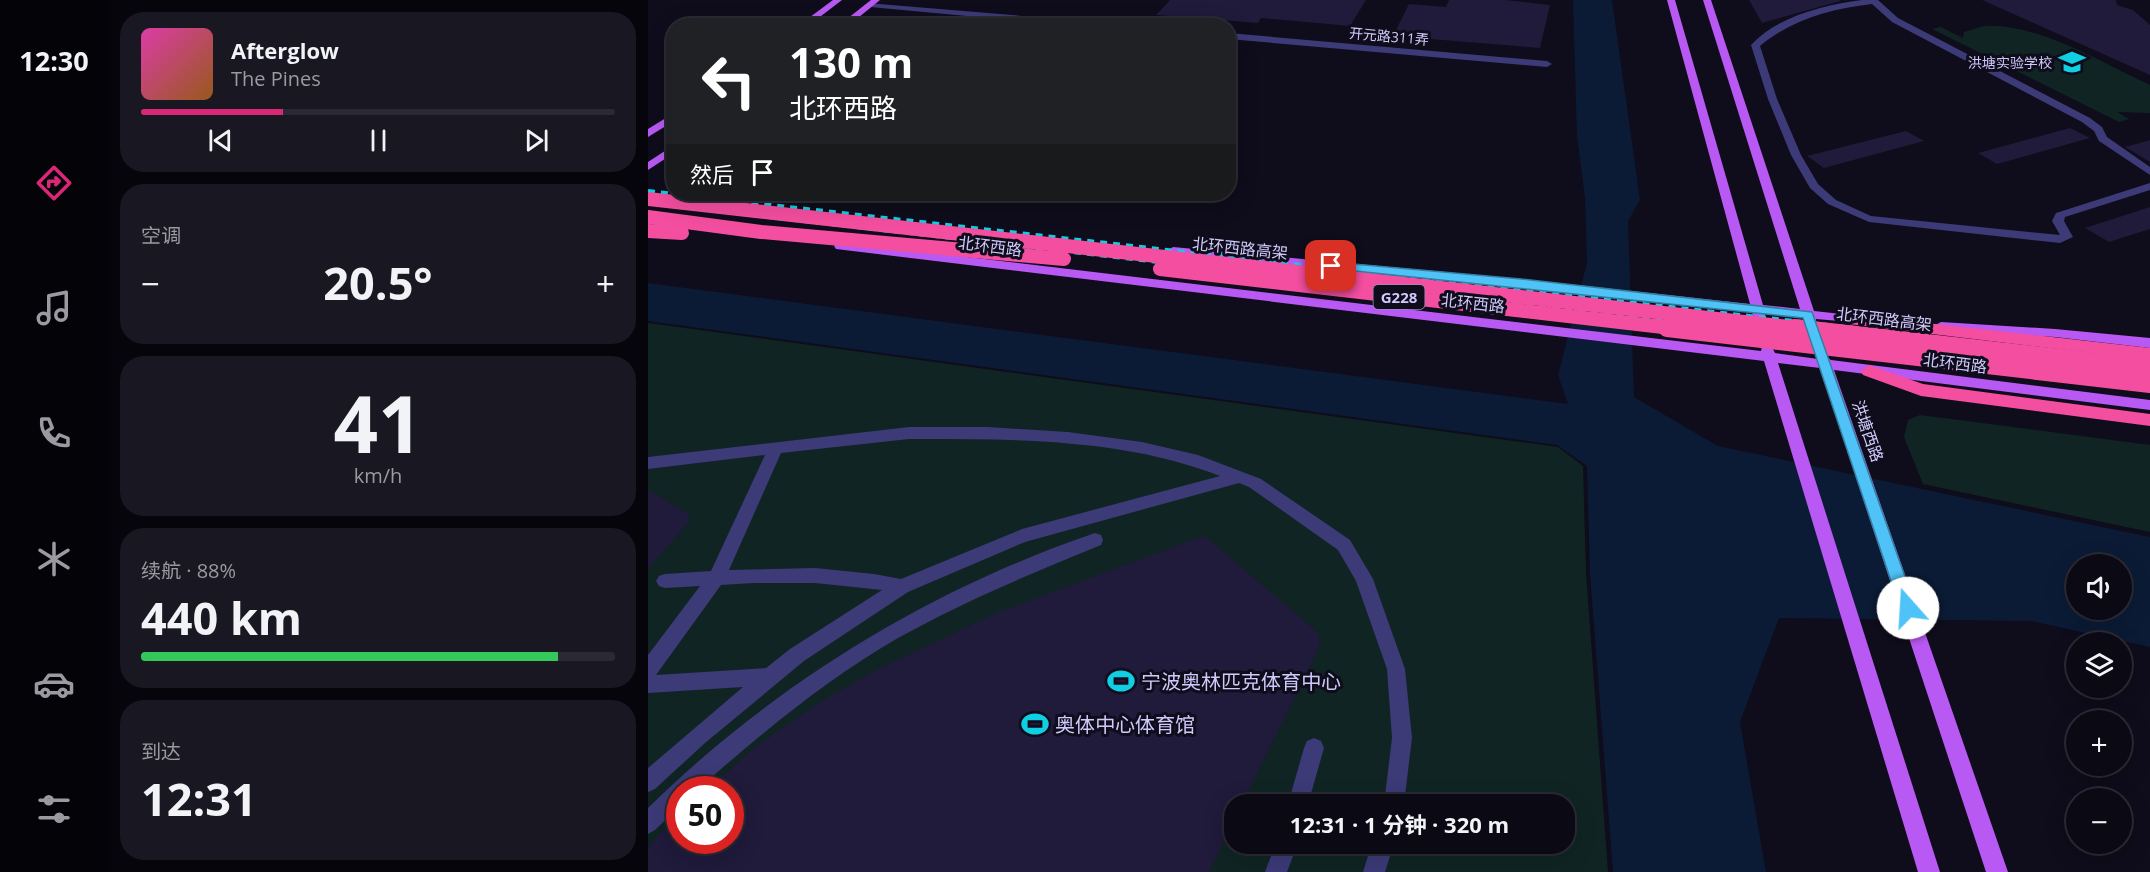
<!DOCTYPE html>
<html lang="zh">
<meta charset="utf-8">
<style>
body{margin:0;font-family:"Open Sans","Noto Sans SC",sans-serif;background:#191722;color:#f1f3f6;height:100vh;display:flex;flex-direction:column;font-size:22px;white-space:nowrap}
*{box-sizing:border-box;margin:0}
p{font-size:20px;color:#9a9aa0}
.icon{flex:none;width:33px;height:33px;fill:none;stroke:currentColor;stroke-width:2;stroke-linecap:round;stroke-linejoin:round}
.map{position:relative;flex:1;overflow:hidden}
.side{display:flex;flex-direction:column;gap:12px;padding:12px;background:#06050b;width:540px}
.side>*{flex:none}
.top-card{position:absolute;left:18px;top:18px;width:570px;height:183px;border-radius:24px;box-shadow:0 6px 24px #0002,0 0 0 2px #2b2a34;background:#202124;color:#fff;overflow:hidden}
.buttons{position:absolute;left:1418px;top:554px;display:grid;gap:12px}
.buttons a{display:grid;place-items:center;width:66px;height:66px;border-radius:50%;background:#0b0914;box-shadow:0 6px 24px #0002,0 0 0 2px #2b2a34;font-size:30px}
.speed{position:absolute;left:18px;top:776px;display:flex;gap:12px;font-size:30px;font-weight:700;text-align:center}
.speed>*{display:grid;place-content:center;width:78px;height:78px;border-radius:50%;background:#0b0914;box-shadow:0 6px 24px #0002,0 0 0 2px #2b2a34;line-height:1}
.speed .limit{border:9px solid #d22;background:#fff;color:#111}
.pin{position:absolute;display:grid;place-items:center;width:51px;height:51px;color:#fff;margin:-26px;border-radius:12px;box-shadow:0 3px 9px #0006}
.me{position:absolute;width:66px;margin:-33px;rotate:341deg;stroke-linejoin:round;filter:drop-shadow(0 0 4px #0008)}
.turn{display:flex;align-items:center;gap:21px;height:126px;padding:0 24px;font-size:27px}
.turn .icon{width:78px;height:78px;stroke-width:2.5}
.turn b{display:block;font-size:42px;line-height:51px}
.then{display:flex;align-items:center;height:57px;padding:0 24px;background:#0003;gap:12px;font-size:22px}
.big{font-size:45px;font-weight:700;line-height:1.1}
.side .tile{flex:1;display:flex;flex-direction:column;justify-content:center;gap:9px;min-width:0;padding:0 21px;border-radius:24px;background:#191722}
.side .dial{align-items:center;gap:0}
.dial b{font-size:78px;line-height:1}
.song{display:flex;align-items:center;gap:18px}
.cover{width:72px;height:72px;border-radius:9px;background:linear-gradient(135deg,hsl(320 70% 55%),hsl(30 70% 35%))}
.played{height:6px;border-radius:3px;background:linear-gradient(90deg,#db2777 30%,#2b2a34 30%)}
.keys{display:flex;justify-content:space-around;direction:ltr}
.heat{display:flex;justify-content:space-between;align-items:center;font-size:33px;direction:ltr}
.charge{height:9px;border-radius:4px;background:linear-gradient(90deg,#34c759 88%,#2b2a34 0)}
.trip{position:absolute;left:576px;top:794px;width:351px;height:60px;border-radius:24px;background:#0b0914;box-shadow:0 6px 24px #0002,0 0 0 2px #2b2a34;font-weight:700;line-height:60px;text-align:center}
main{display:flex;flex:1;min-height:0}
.menu{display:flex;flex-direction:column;width:108px;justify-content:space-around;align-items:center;background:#040408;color:#9a9aa0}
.menu .icon{width:42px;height:42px}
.menu .current{color:#db2777}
.menu b{font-size:27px;color:#f1f3f6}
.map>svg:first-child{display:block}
.green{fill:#102424;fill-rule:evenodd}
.water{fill:#0b1b35;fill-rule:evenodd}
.building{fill:#201a3b}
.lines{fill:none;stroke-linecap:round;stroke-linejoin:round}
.minor{fill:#3c3a77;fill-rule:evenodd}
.major{fill:#b859f3;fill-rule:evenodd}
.highway{fill:#f34e9f;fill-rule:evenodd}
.rail-far1{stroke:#10cfe2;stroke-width:4;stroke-dasharray:7 6;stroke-linecap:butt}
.rail{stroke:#10cfe2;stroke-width:4.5;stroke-dasharray:9 8;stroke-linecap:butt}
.highway-bridge-far1{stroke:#f34e9f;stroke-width:14}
.highway-bridge{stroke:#f34e9f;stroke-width:18}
.route{fill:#4fc3f7;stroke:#337fa1;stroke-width:1.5}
.labels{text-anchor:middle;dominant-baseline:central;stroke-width:6;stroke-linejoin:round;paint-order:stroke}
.far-street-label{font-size:14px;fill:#cfcafb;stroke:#0f0c1b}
.far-poi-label{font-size:14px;fill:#cfcafb;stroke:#0f0c1b;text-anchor:end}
.shield{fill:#0f0c1b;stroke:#9591b8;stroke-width:1.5}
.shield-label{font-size:15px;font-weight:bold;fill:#cfcafb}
.street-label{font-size:16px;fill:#cfcafb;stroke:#0f0c1b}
.near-poi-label{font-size:20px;fill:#cfcafb;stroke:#0f0c1b;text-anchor:start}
</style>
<main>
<nav class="menu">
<b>12:30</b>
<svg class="icon current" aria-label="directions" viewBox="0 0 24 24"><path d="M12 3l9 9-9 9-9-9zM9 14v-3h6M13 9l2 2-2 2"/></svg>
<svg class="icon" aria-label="music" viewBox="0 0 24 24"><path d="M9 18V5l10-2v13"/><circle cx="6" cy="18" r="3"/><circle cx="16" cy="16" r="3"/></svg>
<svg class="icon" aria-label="phone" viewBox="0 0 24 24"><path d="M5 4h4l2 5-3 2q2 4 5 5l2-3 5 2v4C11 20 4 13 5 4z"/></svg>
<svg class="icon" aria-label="climate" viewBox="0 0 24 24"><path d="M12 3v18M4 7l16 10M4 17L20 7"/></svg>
<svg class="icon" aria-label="car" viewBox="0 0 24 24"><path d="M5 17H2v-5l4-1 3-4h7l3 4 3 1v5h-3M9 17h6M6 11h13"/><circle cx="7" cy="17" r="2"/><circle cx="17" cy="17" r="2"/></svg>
<svg class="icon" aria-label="filters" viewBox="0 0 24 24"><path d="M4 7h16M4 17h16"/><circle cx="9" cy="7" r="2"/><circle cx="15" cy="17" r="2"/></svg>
</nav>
<section class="side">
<div class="tile">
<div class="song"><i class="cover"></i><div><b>Afterglow</b><p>The Pines</p></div></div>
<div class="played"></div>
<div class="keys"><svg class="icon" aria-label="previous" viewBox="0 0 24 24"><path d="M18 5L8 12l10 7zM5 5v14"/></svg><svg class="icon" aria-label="pause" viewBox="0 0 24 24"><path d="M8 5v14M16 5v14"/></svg><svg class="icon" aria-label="next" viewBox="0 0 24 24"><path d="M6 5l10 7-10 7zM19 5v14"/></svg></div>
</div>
<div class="tile"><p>空调</p>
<div class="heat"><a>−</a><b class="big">20.5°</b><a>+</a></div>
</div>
<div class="tile dial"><b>41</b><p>km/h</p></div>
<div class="tile"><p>续航 · 88%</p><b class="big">440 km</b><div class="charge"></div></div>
<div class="tile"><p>到达</p><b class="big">12:31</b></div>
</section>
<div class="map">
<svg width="1502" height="872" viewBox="0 0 1502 872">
<rect width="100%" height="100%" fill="#0f0c1b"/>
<!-- green -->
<g class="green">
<path d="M1336,26C1389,23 1448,60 1496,82L1502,85V113L1469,112L1481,119L1471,122L1284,29L1293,27L1315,38L1316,32Z"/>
<path d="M0,323L910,447L935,466L938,573L960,872H0ZM32,789H82V840H32ZM586,804H916V843H586Z"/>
<polygon points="1272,415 1502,445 1502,532 1275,484 1256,437 1260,420"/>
</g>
<!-- water -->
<path class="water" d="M925,0H964L992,200L980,221L986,397L1070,446L1502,537V647L1383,621L1131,618L1092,722L1118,872H965L942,574L939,466L909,445L0,321V283L920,404L910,375L939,263L937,198L929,136ZM1428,564H1473V609H1428Z"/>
<!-- building -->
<g class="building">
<polygon points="522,0 718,0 702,26 613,18 610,23 508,15"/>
<polygon points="801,0 857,0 902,5 892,48 745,36 761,4 798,7"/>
<polygon points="1101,0 1192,0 1192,1 1114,23"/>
<polygon points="1334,0 1468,0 1469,5 1485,10 1502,25 1502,75"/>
<polygon points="1422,128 1442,138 1349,164 1330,153"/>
<polygon points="1258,131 1276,141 1176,168 1159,156"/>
<polygon points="1502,140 1502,162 1477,147"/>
<polygon points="1502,207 1502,229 1461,242 1437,228"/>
<polygon points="0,490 41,514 41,522 0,568"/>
<polygon points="552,537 558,537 563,541 668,631 671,638 672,646 594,804 586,804 586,820 561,872 0,872 0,847 32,812 32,840 82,840 82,789 60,789 107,747 174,701 228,670 351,612"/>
</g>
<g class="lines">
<!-- minor -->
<g class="minor">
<path d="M1214,0H1230L1250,18L1442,118L1454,127L1459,137L1502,167V175L1451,141L1446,131L1434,122L1244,22L1224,4C1183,9 1144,19 1112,46L1129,99L1153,155L1170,184L1188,200L1223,216L1412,235L1404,221L1408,213L1502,183V190L1417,217L1416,221L1425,237L1412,243L1221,222L1180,204L1162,188L1143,155L1120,99L1103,45C1130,16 1176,5 1214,0Z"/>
<polygon points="219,3 459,23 463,26 425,26 222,7 219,7"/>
<polygon points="580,33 899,61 904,64 899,67 580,39"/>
<path d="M261,427H340L420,432L494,442L550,455L613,479L702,540L725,579L757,669L764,738L756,804H736L744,738L739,669L708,581L690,550L601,487L591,483L377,542L260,592L156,661L57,743L7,789L0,792V768L95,687L0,693V655L52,586L17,588L11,586L8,581L11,576L17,574L63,571L117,455L0,469V457ZM261,439C364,439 475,438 572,476L374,529L253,579L226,574L167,568L81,570L133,453ZM106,583H167L234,590L142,649L118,668L8,675L73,585Z"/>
<path d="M447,533L453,535L455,540L453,545C384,573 315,602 250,638C177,680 113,734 50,789H32V806L7,830L0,834V808C125,685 280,590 447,533Z"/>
<polygon points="666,738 673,741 676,748 660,804 640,804 656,748 659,741"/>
<polygon points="628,843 650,843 639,872 617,872"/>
<polygon points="724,843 746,843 737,872 715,872"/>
</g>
<!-- major -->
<g class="major">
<polygon points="185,0 194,0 160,26 150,26"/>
<polygon points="223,0 232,0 200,26 190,26"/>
<polygon points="1019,0 1027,0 1115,305 1152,309 1055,0 1063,0 1166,311 1221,317 1228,321 1226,324 1168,319 1168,326 1158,326 1155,318 1117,314 1117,321 1107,321 1104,312 873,287 525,255 519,251 525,247 873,279 1102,304"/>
<polygon points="26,113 26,121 0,137 0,129"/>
<polygon points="26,145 26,153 0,170 0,162"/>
<polygon points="192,242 1113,351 1114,347 1124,347 1127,353 1170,359 1176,355 1183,360 1502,400 1502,410 1186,370 1360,872 1338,872 1172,368 1130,363 1292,872 1270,872 1116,361 188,249 186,246"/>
<polygon points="1293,322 1407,329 1502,338 1502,348 1407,337 1288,329 1286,326"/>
</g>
<!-- highway -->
<g class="highway">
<polygon points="1207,315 1502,348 1502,360 1201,324 1199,320"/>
<polygon points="1221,365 1275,384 1502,414 1502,426 1273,396 1215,375 1213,371"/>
</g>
<!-- rail-far1 -->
<g class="rail-far1">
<polyline points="0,191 1216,329"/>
<polyline points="0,203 1091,329"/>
</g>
<!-- rail -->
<g class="rail">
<polyline points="1078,328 1502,377"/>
<polyline points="1203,328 1502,362"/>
</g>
<!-- highway-bridge-far1 -->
<g class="highway-bridge-far1">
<polyline points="0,199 1159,329"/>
<polyline points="0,217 113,232 416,259"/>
<polyline points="0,231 34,233"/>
<polyline points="512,269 1032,329"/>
</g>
<!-- highway-bridge -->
<g class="highway-bridge">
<polyline points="1019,328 1502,384"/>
<polyline points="1146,328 1502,368"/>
</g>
</g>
<!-- route -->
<polygon class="route" points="683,262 873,279 1164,312 1268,608 1266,613 1254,613 1252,608 1155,318 679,268 679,263"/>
<!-- icons -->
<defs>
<symbol id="school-bare" viewBox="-9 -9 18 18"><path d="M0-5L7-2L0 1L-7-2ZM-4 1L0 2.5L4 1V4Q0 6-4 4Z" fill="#10cfe2" stroke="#0f0c1b" stroke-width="2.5" paint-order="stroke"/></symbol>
<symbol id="stadium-bare" viewBox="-9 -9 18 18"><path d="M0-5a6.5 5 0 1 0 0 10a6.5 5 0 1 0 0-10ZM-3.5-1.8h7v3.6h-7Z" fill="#10cfe2" stroke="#0f0c1b" stroke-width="2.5" paint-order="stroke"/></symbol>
</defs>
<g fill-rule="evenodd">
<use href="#school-bare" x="1405" y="43" width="38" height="38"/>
<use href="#stadium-bare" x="454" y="662" width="38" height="38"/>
<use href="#stadium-bare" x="368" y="705" width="38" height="38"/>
</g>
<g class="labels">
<!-- far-street labels -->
<g class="far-street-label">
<text transform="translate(741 36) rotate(5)">开元路311弄</text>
</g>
<!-- far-poi labels -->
<g class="far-poi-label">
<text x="1404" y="62">洪塘实验学校</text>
</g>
<!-- shield labels -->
<rect class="shield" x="725.5" y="285" width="51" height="24" rx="4.5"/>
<g class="shield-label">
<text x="751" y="297">G228</text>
</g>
<!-- street labels -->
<g class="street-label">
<text transform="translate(342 246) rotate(7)">北环西路</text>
<text transform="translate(592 248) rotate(6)">北环西路高架</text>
<text transform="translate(825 303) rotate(6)">北环西路</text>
<text transform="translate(1236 319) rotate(7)">北环西路高架</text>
<text transform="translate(1307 363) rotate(7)">北环西路</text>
<text transform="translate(1220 431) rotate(71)">洪塘西路</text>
</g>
<!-- near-poi labels -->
<g class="near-poi-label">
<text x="493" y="681">宁波奥林匹克体育中心</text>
<text x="407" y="724">奥体中心体育馆</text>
</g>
</g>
</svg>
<div class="buttons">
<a><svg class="icon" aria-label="sound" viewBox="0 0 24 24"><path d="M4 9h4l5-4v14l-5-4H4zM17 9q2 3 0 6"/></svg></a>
<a><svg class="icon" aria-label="layers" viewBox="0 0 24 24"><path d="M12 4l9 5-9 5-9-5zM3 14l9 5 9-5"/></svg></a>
<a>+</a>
<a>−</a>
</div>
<div class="speed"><div class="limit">50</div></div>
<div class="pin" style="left:683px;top:266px;background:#d93025"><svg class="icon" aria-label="arrive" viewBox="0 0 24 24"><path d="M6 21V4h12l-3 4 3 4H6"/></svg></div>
<svg class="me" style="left:1260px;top:608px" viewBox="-20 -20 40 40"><circle r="19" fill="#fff"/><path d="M0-13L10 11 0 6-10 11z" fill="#4fc3f7"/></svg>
<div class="trip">12:31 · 1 分钟 · 320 m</div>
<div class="top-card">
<div class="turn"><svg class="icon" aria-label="left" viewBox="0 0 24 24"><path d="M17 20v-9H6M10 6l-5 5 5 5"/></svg><div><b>130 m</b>北环西路</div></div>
<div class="then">然后<svg class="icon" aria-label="arrive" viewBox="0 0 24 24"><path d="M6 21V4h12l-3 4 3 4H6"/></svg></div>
</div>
</div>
</main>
